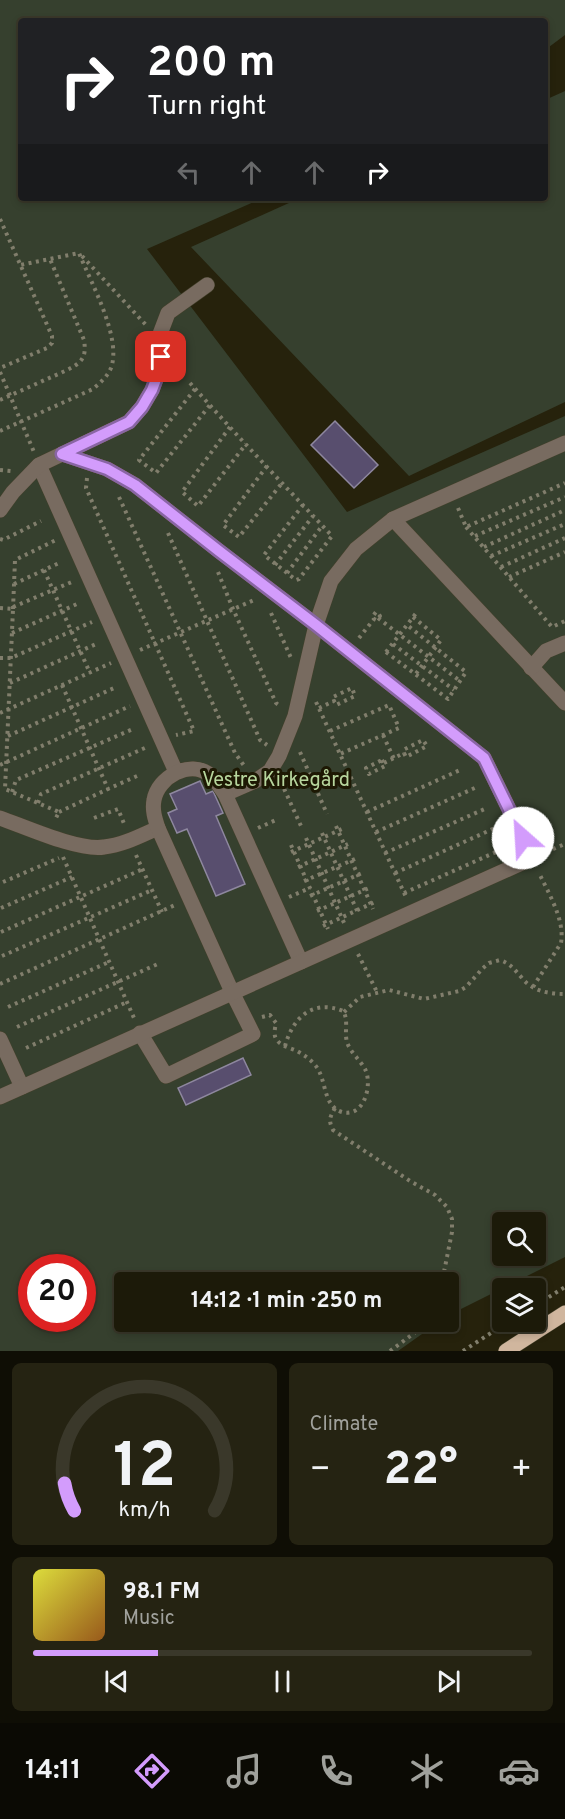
<!DOCTYPE html>
<meta charset="utf-8">
<style>
body{margin:0;font-family:Overpass,sans-serif;background:#252312;color:#f1f3f6;height:100vh;display:flex;flex-direction:column;font-size:22px;white-space:nowrap}
*{box-sizing:border-box;margin:0}
p{font-size:20px;color:#a0a19c}
.icon{flex:none;width:33px;height:33px;fill:none;stroke:currentColor;stroke-width:2;stroke-linecap:round;stroke-linejoin:round}
.map{position:relative;height:1351px;overflow:hidden}
.drawer{display:flex;flex-direction:column;gap:12px;padding:12px;background:#0f0e05;flex:1}
.drawer>*{flex:none}
.top-card{position:absolute;left:18px;top:18px;width:530px;height:183px;border-radius:6px;box-shadow:0 3px 9px #0003,0 0 0 2px #3a382a;background:#202124;color:#fff;overflow:hidden}
.buttons{position:absolute;left:492px;top:1212px;display:grid;gap:12px}
.buttons a{display:grid;place-items:center;width:54px;height:54px;border-radius:6px;background:#1c1a09;box-shadow:0 3px 9px #0003,0 0 0 2px #3a382a;font-size:30px}
.speed{position:absolute;left:18px;top:1254px;display:flex;gap:12px;font-size:30px;font-weight:700;text-align:center}
.speed>*{display:grid;place-content:center;width:78px;height:78px;border-radius:50%;background:#1c1a09;box-shadow:0 3px 9px #0003,0 0 0 2px #3a382a;line-height:1}
.speed .limit{border:9px solid #d22;background:#fff;color:#111}
.pin{position:absolute;display:grid;place-items:center;width:51px;height:51px;color:#fff;margin:-26px;border-radius:12px;box-shadow:0 3px 9px #0006}
.me{position:absolute;width:66px;margin:-33px;rotate:334deg;stroke-linejoin:round;filter:drop-shadow(0 0 4px #0008)}
.turn{display:flex;align-items:center;gap:21px;height:126px;padding:0 30px;font-size:27px}
.turn .icon{width:78px;height:78px;stroke-width:2.5}
.turn b{display:block;font-size:42px;line-height:51px}
.lanes{display:flex;align-items:center;height:57px;padding:0 30px;background:#0003;justify-content:center;gap:30px;direction:ltr}
.lanes .off{opacity:.35}
.big{font-size:45px;font-weight:700;line-height:1.1}
.drawer .widget{flex:1;display:flex;flex-direction:column;justify-content:center;gap:9px;min-width:0;padding:0 21px;border-radius:9px;background:#252312}
.drawer .dial{align-items:center;gap:0}
.dial svg{height:156px;overflow:visible;fill:none;stroke:#3a382a;stroke-width:7;stroke-linecap:round;text-anchor:middle}
.dial text{fill:#f1f3f6;stroke:none}
.song{display:flex;align-items:center;gap:18px}
.cover{width:72px;height:72px;border-radius:9px;background:linear-gradient(135deg,hsl(60 70% 55%),hsl(30 70% 35%))}
.played{height:6px;border-radius:3px;background:linear-gradient(90deg,#d39cfc 25%,#3a382a 25%)}
.keys{display:flex;justify-content:space-around;direction:ltr}
.heat{display:flex;justify-content:space-between;align-items:center;font-size:33px;direction:ltr}
.drawer .tiles{flex:1;display:grid;gap:12px;grid-template-columns:1fr 1fr}
.widget:last-child{grid-column:span 2}
.trip{position:absolute;left:114px;top:1272px;width:345px;height:60px;border-radius:6px;background:#1c1a09;box-shadow:0 3px 9px #0003,0 0 0 2px #3a382a;font-weight:700;line-height:60px;text-align:center}
.menu{display:flex;height:96px;justify-content:space-around;align-items:center;background:#0b0a04;color:#a0a19c}
.menu .icon{width:42px;height:42px}
.menu .active{color:#d39cfc}
.menu b{font-size:27px;color:#f1f3f6}
.map>svg:first-child{display:block}
.green{fill:#36402e;fill-rule:evenodd}
.building{fill:#584e6e;stroke:#8e879f;stroke-width:1.5}
.lines{fill:none;stroke-linecap:round;stroke-linejoin:round}
.minor-casing{stroke:#43402b;stroke-width:16}
.major-casing{stroke:#43402b;stroke-width:16}
.path{stroke:#817e6c;stroke-width:4;stroke-dasharray:3 4.5;stroke-linecap:butt}
.minor{stroke:#786b60;stroke-width:15}
.major{stroke:#d0b69e;stroke-width:15}
.route-casing{stroke:#8965a4;stroke-width:15}
.route{stroke:#d39cfc;stroke-width:10}
.labels{text-anchor:middle;dominant-baseline:central;stroke-width:6;stroke-linejoin:round;paint-order:stroke}
.park-label{font-size:20px;fill:#b7d69d;stroke:#1d1803}
</style>
<div class="map">
<svg width="565" height="1351" viewBox="0 0 565 1351">
<rect width="100%" height="100%" fill="#26220c"/>
<!-- green -->
<g class="green">
<path d="M0,0H565V35L545,50L544,21H21V198H263L147,249L347,512L565,416V1257L449,1315L448,1282H124V1322H439L398,1351H0ZM502,1222H536V1256H502ZM32,1268H82V1318H32Z"/>
<polygon points="565,91 565,402 409,476 191,247 300,198 544,198 545,100"/>
</g>
<!-- building -->
<g class="building">
<polygon points="335,421 378,465 354,488 311,445"/>
<polygon points="200,781 206,794 213,791 223,813 216,816 245,884 216,896 187,829 177,833 168,813 177,809 170,794"/>
<polygon points="243,1058 251,1075 186,1105 178,1088"/>
</g>
<g class="lines">
<defs>
<g id="minor">
<polyline points="39,465 176,772"/>
<polyline points="0,510 13,492 39,465 129,422 142,407 152,390 158,374 161,357 160,334 168,313 207,285"/>
<polyline points="393,519 565,703"/>
<polyline points="531,668 546,651 565,643"/>
<polyline points="225,794 255,781 270,771 279,756 295,716 316,625 331,581 356,549 393,519 565,443"/>
<path d="M0,818C26,827 78,851 104,847C123,845 140,836 158,828"/>
<path d="M140,1033L166,1076L253,1034L232,992L158,828C155,819 152,810 154,800C158,777 190,759 210,775C216,780 220,787 225,794L301,962"/>
<polyline points="0,1039 22,1087"/>
<polyline points="0,1097 533,858 484,758 316,625 219,551 135,485 107,469 62,454"/>
</g>
<polyline id="major" points="506,1351 565,1313"/>
</defs>
<!-- minor casing -->
<use href="#minor" class="minor-casing"/>
<!-- major casing -->
<use href="#major" class="major-casing"/>
<!-- path -->
<g class="path">
<polyline points="0,219 52,336 52,343 47,348 0,368"/>
<polyline points="82,256 146,325"/>
<polyline points="0,372 34,452"/>
<path d="M190,383C236,435 284,485 332,536L299,579L296,580L264,555L303,505"/>
<polyline points="195,389 139,460 156,473 210,405"/>
<path d="M0,400L65,371C81,363 87,359 84,340L50,259"/>
<polyline points="230,427 182,492 198,506 246,444"/>
<path d="M0,431L93,389C100,383 107,377 111,368C122,338 91,283 79,253L20,265"/>
<polyline points="267,466 223,525 239,537 282,483"/>
<polyline points="0,470 11,471"/>
<polyline points="87,478 86,488 194,731 176,735"/>
<polyline points="119,497 235,753 245,767"/>
<polyline points="458,508 466,527 565,483"/>
<polyline points="466,527 552,627 565,621"/>
<polyline points="168,533 260,740 267,745"/>
<polyline points="475,536 565,497"/>
<polyline points="0,539 3,540 41,521"/>
<polyline points="484,547 565,510"/>
<polyline points="491,556 565,524"/>
<polyline points="275,565 313,516"/>
<polyline points="501,567 565,538"/>
<polyline points="44,570 90,673"/>
<polyline points="218,572 233,609 276,703 280,706"/>
<polyline points="287,573 322,526"/>
<polyline points="509,577 565,552"/>
<polyline points="14,584 59,563"/>
<polyline points="13,607 74,581"/>
<polyline points="0,608 13,609 5,789 59,812 55,820"/>
<polyline points="13,609 15,560 56,540"/>
<polyline points="271,613 291,658"/>
<polyline points="413,617 441,640 415,675"/>
<polyline points="378,618 460,681"/>
<polyline points="12,633 77,604"/>
<polyline points="359,638 374,619 372,617 376,612 380,616 376,620 374,619"/>
<polyline points="393,644 454,690"/>
<polyline points="140,650 254,600"/>
<polyline points="386,652 448,699 466,672 407,625"/>
<polyline points="386,652 417,612"/>
<polyline points="0,658 11,658 92,622"/>
<polyline points="10,683 96,644"/>
<polyline points="62,685 108,789 137,776"/>
<polyline points="316,702 406,897"/>
<polyline points="319,708 334,701 336,705 355,696 352,688 333,697 334,701"/>
<polyline points="0,713 111,663"/>
<polyline points="330,731 389,705 399,728 340,754"/>
<polyline points="383,735 394,759"/>
<polyline points="8,736 114,688"/>
<polyline points="300,752 327,814"/>
<polygon points="382,760 385,766 369,774 366,768"/>
<polyline points="384,763 404,753 406,757 427,746 423,740 403,750 404,753"/>
<polyline points="0,765 130,706"/>
<polyline points="281,782 301,826"/>
<polyline points="12,792 16,780 133,729"/>
<polyline points="38,803 41,794 147,747"/>
<polyline points="59,812 108,789"/>
<polyline points="367,812 460,770"/>
<polyline points="94,818 118,809 125,826"/>
<polyline points="336,826 373,909"/>
<polyline points="258,828 276,820"/>
<polyline points="376,832 477,787"/>
<polyline points="322,833 359,915"/>
<polyline points="306,838 345,925"/>
<polyline points="291,845 328,929"/>
<polyline points="291,852 342,829"/>
<polyline points="546,852 565,844"/>
<polyline points="385,853 487,808"/>
<polyline points="136,855 162,912"/>
<polyline points="63,857 134,1018"/>
<polyline points="298,867 348,844"/>
<polyline points="395,873 495,828"/>
<polyline points="304,881 355,859"/>
<polyline points="3,882 59,858"/>
<polyline points="404,893 496,852"/>
<polyline points="310,896 362,873"/>
<polyline points="289,897 310,888"/>
<polyline points="1,908 72,877"/>
<polyline points="317,911 369,888"/>
<polyline points="323,926 375,902"/>
<polyline points="1,932 143,869"/>
<polyline points="358,954 377,992"/>
<polyline points="2,956 152,890"/>
<polyline points="0,984 175,905"/>
<path d="M533,987L561,943C565,920 549,894 539,873"/>
<polyline points="8,1007 109,962"/>
<path d="M344,1012L360,997L389,990L424,999L459,991L466,987L483,968L489,963L500,960C511,964 514,969 522,978C532,991 549,994 565,994"/>
<path d="M262,1017L270,1015L276,1023C275,1028 273,1036 277,1040C281,1046 291,1048 297,1051C304,1055 310,1059 315,1065C327,1078 322,1106 342,1112C364,1118 373,1085 365,1069C360,1060 350,1052 347,1042C344,1032 349,1020 343,1011C313,999 293,1017 285,1046"/>
<polyline points="17,1027 160,963"/>
<polyline points="26,1048 127,1002"/>
<path d="M335,1108C330,1117 328,1120 333,1130L410,1181L435,1195L447,1207L452,1219V1232L442,1282"/>
<polyline points="536,1305 565,1287"/>
<polyline points="390,1351 429,1322"/>
<polyline points="463,1351 508,1322"/>
</g>
<!-- minor -->
<use href="#minor" class="minor"/>
<!-- major -->
<use href="#major" class="major"/>
</g>
<g class="lines">
<defs>
<polyline id="route" points="161,357 158,374 152,390 142,407 129,422 62,454 107,469 135,485 219,551 316,625 484,758 523,838"/>
</defs>
<!-- route casing -->
<use href="#route" class="route-casing"/>
<!-- route -->
<use href="#route" class="route"/>
</g>
<g class="labels">
<!-- park labels -->
<g class="park-label">
<text x="276" y="781">Vestre Kirkegård</text>
</g>
</g>
</svg>
<div class="buttons">
<a><svg class="icon" aria-label="search" viewBox="0 0 24 24"><circle cx="10" cy="10" r="6"/><path d="M15 15l6 6"/></svg></a>
<a><svg class="icon" aria-label="layers" viewBox="0 0 24 24"><path d="M12 4l9 5-9 5-9-5zM3 14l9 5 9-5"/></svg></a>
</div>
<div class="speed"><div class="limit">20</div></div>
<div class="pin" style="left:161px;top:357px;background:#d93025"><svg class="icon" aria-label="arrive" viewBox="0 0 24 24"><path d="M6 21V4h12l-3 4 3 4H6"/></svg></div>
<svg class="me" style="left:523px;top:838px" viewBox="-20 -20 40 40"><circle r="19" fill="#fff"/><path d="M0-13L10 11 0 6-10 11z" fill="#d39cfc"/></svg>
<div class="trip">14:12 · 1 min · 250 m</div>
<div class="top-card">
<div class="turn"><svg class="icon" aria-label="right" viewBox="0 0 24 24"><path d="M7 20v-9h11M14 6l5 5-5 5"/></svg><div><b>200 m</b>Turn right</div></div>
<div class="lanes"><svg class="icon off" aria-label="left" viewBox="0 0 24 24"><path d="M17 20v-9H6M10 6l-5 5 5 5"/></svg><svg class="icon off" aria-label="ahead" viewBox="0 0 24 24"><path d="M12 20V5M6 11l6-6 6 6"/></svg><svg class="icon off" aria-label="ahead" viewBox="0 0 24 24"><path d="M12 20V5M6 11l6-6 6 6"/></svg><svg class="icon" aria-label="right" viewBox="0 0 24 24"><path d="M7 20v-9h11M14 6l5 5-5 5"/></svg></div>
</div>
</div>
<section class="drawer">
<div class="tiles">
<div class="widget dial"><svg viewBox="0 0 100 80">
<path d="M14 69A42 42 0 1 1 86 69"/>
<path d="M14 69A42 42 0 0 1 9 55" stroke="#d39cfc"/>
<text x="50" y="56" font-size="32" font-weight="700">12</text>
<text x="50" y="72" font-size="11">km/h</text>
</svg></div>
<div class="widget"><p>Climate</p>
<div class="heat"><a>−</a><b class="big">22°</b><a>+</a></div>
</div>
<div class="widget">
<div class="song"><i class="cover"></i><div><b>98.1 FM</b><p>Music</p></div></div>
<div class="played"></div>
<div class="keys"><svg class="icon" aria-label="previous" viewBox="0 0 24 24"><path d="M18 5L8 12l10 7zM5 5v14"/></svg><svg class="icon" aria-label="pause" viewBox="0 0 24 24"><path d="M8 5v14M16 5v14"/></svg><svg class="icon" aria-label="next" viewBox="0 0 24 24"><path d="M6 5l10 7-10 7zM19 5v14"/></svg></div>
</div>
</div>
</section>
<nav class="menu">
<b>14:11</b>
<svg class="icon active" aria-label="directions" viewBox="0 0 24 24"><path d="M12 3l9 9-9 9-9-9zM9 14v-3h6M13 9l2 2-2 2"/></svg>
<svg class="icon" aria-label="music" viewBox="0 0 24 24"><path d="M9 18V5l10-2v13"/><circle cx="6" cy="18" r="3"/><circle cx="16" cy="16" r="3"/></svg>
<svg class="icon" aria-label="phone" viewBox="0 0 24 24"><path d="M5 4h4l2 5-3 2q2 4 5 5l2-3 5 2v4C11 20 4 13 5 4z"/></svg>
<svg class="icon" aria-label="climate" viewBox="0 0 24 24"><path d="M12 3v18M4 7l16 10M4 17L20 7"/></svg>
<svg class="icon" aria-label="car" viewBox="0 0 24 24"><path d="M5 17H2v-5l4-1 3-4h7l3 4 3 1v5h-3M9 17h6M6 11h13"/><circle cx="7" cy="17" r="2"/><circle cx="17" cy="17" r="2"/></svg>
</nav>
